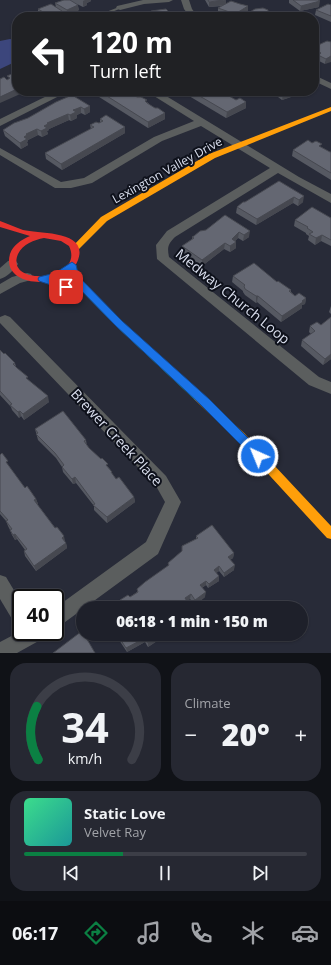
<!DOCTYPE html>
<meta charset="utf-8">
<style>
body{margin:0;font-family:"Open Sans",sans-serif;background:#262832;color:#f1f3f6;height:100vh;display:flex;flex-direction:column;font-size:15px;white-space:nowrap}
*{box-sizing:border-box;margin:0}
p{font-size:13px;color:#a1a3a8}
.icon{flex:none;width:22px;height:22px;fill:none;stroke:currentColor;stroke-width:2;stroke-linecap:round;stroke-linejoin:round}
.map{position:relative;height:653px;overflow:hidden}
.side{display:flex;flex-direction:column;gap:10px;padding:10px;background:#101217;flex:1}
.side>*{flex:none}
.top-card{position:absolute;left:12px;top:12px;width:307px;height:84px;border-radius:16px;box-shadow:0 1px 3px #0004,0 0 0 1px #3c3e47;background:#202124;color:#fff;overflow:hidden}
.speed{position:absolute;left:12px;top:589px;display:flex;gap:8px;font-size:20px;font-weight:700;text-align:center}
.speed>*{display:grid;place-content:center;width:52px;height:52px;border-radius:50%;background:#1e202a;box-shadow:0 1px 3px #0004,0 0 0 1px #3c3e47;line-height:1}
.speed .limit{border:2px solid #111;border-radius:6px;background:#fff;color:#111}
.pin{position:absolute;display:grid;place-items:center;width:34px;height:34px;color:#fff;margin:-17px;border-radius:8px;box-shadow:0 2px 6px #0006}
.me{position:absolute;width:44px;margin:-22px;rotate:316deg;stroke-linejoin:round;filter:drop-shadow(0 0 3px #0008)}
.turn{display:flex;align-items:center;gap:14px;height:84px;padding:0 12px;font-size:18px}
.turn .icon{width:52px;height:52px;stroke-width:2.5}
.turn b{display:block;font-size:28px;line-height:34px}
.big{font-size:30px;font-weight:800;line-height:1.1}
.side .tile{flex:1;display:flex;flex-direction:column;justify-content:center;gap:6px;min-width:0;padding:0 14px;border-radius:16px;background:#262832}
.side .dial{align-items:center;gap:0}
.dial svg{height:104px;overflow:visible;fill:none;stroke:#3c3e47;stroke-width:7;stroke-linecap:round;text-anchor:middle}
.dial text{fill:#f1f3f6;stroke:none}
.song{display:flex;align-items:center;gap:12px}
.cover{width:48px;height:48px;border-radius:6px;background:linear-gradient(135deg,hsl(150 70% 55%),hsl(180 70% 35%))}
.played{height:4px;border-radius:2px;background:linear-gradient(90deg,#0b8043 35%,#3c3e47 35%)}
.keys{display:flex;justify-content:space-around;direction:ltr}
.heat{display:flex;justify-content:space-between;align-items:center;font-size:22px;direction:ltr}
.side .tiles{flex:1;display:grid;gap:10px;grid-template-columns:1fr 1fr}
.tile:last-child{grid-column:span 2}
.trip{position:absolute;left:76px;top:601px;width:232px;height:40px;border-radius:20px;background:#1e202a;box-shadow:0 1px 3px #0004,0 0 0 1px #3c3e47;font-weight:800;line-height:40px;text-align:center}
.tabs{display:flex;height:64px;justify-content:space-around;align-items:center;background:#0c0d11;color:#a1a3a8}
.tabs .icon{width:28px;height:28px}
.tabs .active{color:#0b8043}
.tabs b{font-size:18px;color:#f1f3f6}
.map>svg:first-child{display:block}
.water{fill:#3c467c}
.lines{fill:none;stroke-linecap:round;stroke-linejoin:round}
.lane{fill:#5b5e5e;fill-rule:evenodd}
.street{fill:#5b5e5e;fill-rule:evenodd}
.fast{fill:#30b455;fill-rule:evenodd}
.slow{fill:#ff9f0a;fill-rule:evenodd}
.jam{fill:#e5322d;fill-rule:evenodd}
.wall{fill:#565962}
.shaded-wall{fill:#464850}
.building{fill:#646772;stroke:#464850}
.route{fill:#1a73e8;stroke:#114b97}
.labels{text-anchor:middle;dominant-baseline:central;stroke-width:4;stroke-linejoin:round;paint-order:stroke}
.far-street-label{font-size:12px;fill:#d9deed;stroke:#0e111b}
.street-label{font-size:14px;fill:#d9deed;stroke:#0e111b}
</style>
<div class="map">
<svg width="331" height="653" viewBox="0 0 331 653">
<rect width="100%" height="100%" fill="#282b38"/>
<!-- water -->
<polygon class="water" points="10,39 17,41 17,61 0,69 0,41"/>
<g class="lines">
<!-- lane -->
<polygon class="lane" points="119,7 122,8 99,17 93,17"/>
<!-- street -->
<g class="street">
<polygon points="143,0 173,0 169,2 144,4 120,10 116,8 117,6"/>
<polygon points="181,0 189,0 192,9 198,17 190,17 184,9"/>
<polygon points="314,75 331,83 331,89 314,81"/>
<polygon points="57,91 69,91 0,126 0,119"/>
<path d="M146,91H158L299,177L331,194V203L278,173L175,237C168,244 167,247 169,257L319,377L331,382V394L309,385L157,259L156,245L167,231L270,168L201,126L162,141L92,183L71,188H55L0,155V148L61,182L84,178L154,137L194,121Z"/>
<path d="M12,260L16,261L18,264C14,270 7,277 0,279V268L8,261Z"/>
<polygon points="27,273 31,274 33,277 31,280 20,283 0,294 0,284 12,277"/>
<polygon points="5,315 10,317 166,476 181,502 158,554 61,625 55,628 55,608 146,542 165,502 156,486 0,323 0,317"/>
<polygon points="0,575 6,577 21,602 21,627 15,624 0,599"/>
<polygon points="21,631 47,632 44,638 17,653 0,653 0,642"/>
</g>
<!-- fast -->
<polygon class="fast" points="72,262 76,265 78,275 82,281 122,322 201,394 203,397 201,400 198,401 195,400 116,326 76,285 70,275 68,265"/>
<!-- slow -->
<g class="slow">
<polygon points="331,107 331,111 215,158 107,221 78,250 75,251 71,248 101,217 209,154"/>
<polygon points="198,393 201,394 244,433 331,526 331,539 327,538 236,439 195,400 193,397 195,394"/>
</g>
<!-- jam -->
<path class="jam" d="M0,221C8,224 15,227 23,230C39,234 89,230 78,260C66,292 0,288 10,254C13,245 21,240 30,236L0,227ZM44,238L61,241L69,246C86,281 4,288 18,254C23,244 34,240 44,238Z"/>
</g>
<!-- wall -->
<g class="wall">
<polygon points="64,0 91,0 91,1 87,3 87,5 83,7 77,4 79,10 67,16 62,12 62,17 43,17 38,14 38,9 56,7 55,3"/>
<polygon points="205,0 226,0 226,4 240,4 248,6 248,12 239,17 227,17 218,14 218,8 223,6 209,7"/>
<polygon points="289,0 318,0 319,7 300,11 289,3"/>
<polygon points="331,5 331,22 315,15 316,10"/>
<polygon points="151,11 174,17 152,17"/>
<polygon points="314,34 316,39 317,45 331,42 325,64 317,60 318,58 316,57 316,55 314,54"/>
<polygon points="96,91 130,91 130,93 147,102 165,119 148,128 96,95"/>
<polygon points="184,91 225,91 225,93 246,108 226,118 184,93"/>
<polygon points="270,91 292,91 291,97 282,100"/>
<polygon points="56,102 90,106 90,112 85,115 81,113 77,115 77,118 71,121 69,120 49,129 49,130 47,131 48,134 42,137 38,135 28,140 28,141 27,142 28,145 21,149 5,136 3,130 28,118"/>
<polygon points="100,119 125,127 125,133 62,170 46,159 45,153 91,129 90,125 100,123"/>
<polygon points="321,147 330,152 331,152 331,180 292,156 293,150"/>
<polygon points="279,181 303,202 298,206 293,203 256,225 236,213 237,207"/>
<polygon points="225,215 249,237 243,241 238,238 235,241 236,248 230,252 224,249 202,266 182,252 182,246 192,239 192,237 206,230"/>
<polygon points="331,218 331,246 321,241 315,245 308,240 309,236 306,234 306,233 294,226 295,220"/>
<polygon points="233,276 277,282 291,290 291,292 295,296 306,298 305,304 302,305 302,308 281,322 257,302 256,303 245,295 243,292 243,291 232,282"/>
<polygon points="331,306 331,314 329,312"/>
<polygon points="331,317 331,359 323,365 301,346 302,340 311,334 309,332 310,326 321,325"/>
<polygon points="0,350 4,354 15,363 16,367 49,402 24,420 21,416 19,418 12,410 11,407 0,395"/>
<polygon points="35,429 86,440 87,446 108,467 112,472 112,474 116,479 134,497 135,502 107,523 94,510 94,506 76,483 73,484 63,472 62,467 56,458 38,440"/>
<polygon points="0,455 25,488 36,499 38,504 37,504 65,541 65,542 66,543 67,548 36,571 25,556 24,551 25,550 17,539 15,540 12,535 10,530 8,526 6,521 0,514"/>
<polygon points="196,536 234,553 233,558 230,560 234,570 224,577 219,571 216,573 219,581 208,588 206,585 202,588 205,597 195,605 190,599 187,601 190,608 114,608 120,604 120,600 130,597 137,592 137,589 168,566 168,563 182,551 182,546 196,539"/>
<polygon points="115,634 159,634 160,639 148,647 145,642 127,652"/>
</g>
<!-- shaded-wall -->
<g class="shaded-wall">
<polygon points="85,0 91,0 91,1 87,3 87,5 83,7 83,1"/>
<polygon points="226,0 226,5 209,7 209,2"/>
<polygon points="320,1 319,7 300,11 301,6"/>
<polygon points="78,5 79,10 67,16 67,10"/>
<polygon points="248,6 248,12 239,17 235,17 235,14"/>
<polygon points="62,11 62,17 50,17 50,16"/>
<polygon points="317,36 316,41 318,40 317,46 314,47 314,37"/>
<polygon points="331,56 331,62 325,64 326,59"/>
<polygon points="17,89 17,91 27,91 0,103 0,97"/>
<polygon points="292,91 291,97 282,100 283,94"/>
<polygon points="246,102 246,108 226,118 227,112"/>
<polygon points="90,106 90,112 85,115 84,109"/>
<polygon points="81,107 81,113 77,115 77,118 71,121 70,115 73,110"/>
<polygon points="165,113 165,119 148,128 148,122"/>
<polygon points="68,114 69,120 49,129 49,130 47,131 48,134 42,137 41,131 44,126 47,123"/>
<polygon points="125,127 125,133 62,170 61,164"/>
<polygon points="37,129 38,135 28,140 28,141 27,142 28,145 21,149 20,143 26,134"/>
<polygon points="304,196 303,202 298,206 299,200"/>
<polygon points="294,197 293,203 256,225 257,219"/>
<polygon points="250,231 249,237 243,241 244,235"/>
<polygon points="239,232 238,238 231,245 232,239"/>
<polygon points="322,235 321,241 315,245 316,238"/>
<polygon points="236,242 236,248 230,252 230,246"/>
<polygon points="225,243 224,249 202,266 202,260"/>
<polygon points="256,296 258,296 257,302 256,303"/>
<polygon points="306,298 305,304 302,305 302,308 281,322 282,316"/>
<polygon points="331,354 331,359 323,365 325,359"/>
<polygon points="48,396 49,402 24,420 23,414"/>
<polygon points="20,411 21,416 19,418 18,412"/>
<polygon points="75,477 76,483 73,484 72,479"/>
<polygon points="134,497 135,502 107,523 107,517"/>
<polygon points="36,499 38,504 36,505 34,500"/>
<polygon points="15,534 17,539 15,540 13,535"/>
<polygon points="64,536 65,541 63,543 62,538"/>
<polygon points="66,543 67,548 36,571 34,566"/>
<polygon points="234,553 233,558 227,562 228,557"/>
<polygon points="235,565 234,570 224,577 224,573"/>
<polygon points="219,566 219,571 214,575 214,570"/>
<polygon points="219,576 219,581 208,588 209,584"/>
<polygon points="206,581 206,585 200,589 200,585"/>
<polygon points="206,592 205,597 195,605 195,600"/>
<polygon points="191,594 190,599 184,603 185,598"/>
<polygon points="160,634 160,639 148,647 148,643"/>
<polygon points="145,638 145,642 127,652 126,648"/>
</g>
<!-- building -->
<g class="building">
<polygon points="64,0 70,0 78,5 67,10 55,3"/>
<polygon points="208,0 223,0 209,2"/>
<polygon points="293,0 318,0 320,1 301,6"/>
<polygon points="231,1 240,4 248,6 235,14 218,8"/>
<polygon points="51,4 62,11 50,16 38,9"/>
<polygon points="328,4 331,5 331,16 316,10"/>
<polygon points="263,8 268,10 268,12 275,14 270,17 241,17 255,9"/>
<polygon points="166,9 174,17 157,17 151,11"/>
<polygon points="149,15 151,17 139,17"/>
<polygon points="314,38 318,40 314,42"/>
<polygon points="327,41 331,42 331,56 326,59 318,55 321,53 317,51 319,50 314,47"/>
<polygon points="14,73 17,75 17,89 0,97 0,79 4,77 7,80 10,78 7,76"/>
<polygon points="99,91 129,91 129,92 137,97 141,97 147,100 145,101 147,103 155,108 158,108 165,113 148,122"/>
<polygon points="191,91 223,91 222,92 236,100 240,98 246,102 227,112"/>
<polygon points="279,91 292,91 283,94"/>
<polygon points="72,95 90,106 84,109 81,107 76,109 73,110 76,112 70,115 68,114 47,123 48,124 44,126 47,128 41,131 37,129 26,134 27,135 24,137 27,139 20,143 3,130 14,123 28,118 56,102"/>
<polygon points="106,115 125,127 61,164 45,153 94,127 90,125 96,122 99,123 103,121 100,119"/>
<polygon points="308,140 312,143 316,141 322,144 319,146 330,152 331,152 331,173 293,150"/>
<polygon points="279,181 304,196 299,200 294,197 257,219 237,207 243,202 245,202"/>
<polygon points="312,207 331,218 331,240 322,235 316,238 309,234 313,232 307,228 308,227 295,220"/>
<polygon points="225,215 250,231 244,235 239,232 232,239 236,242 230,246 225,243 202,260 182,246 194,238 192,237 194,236 200,231 206,230"/>
<polygon points="254,263 277,282 278,281 291,290 289,291 295,296 299,293 306,298 302,301 303,302 282,316 258,296 256,296 245,289 244,286 245,285 233,276"/>
<polygon points="331,317 331,354 325,359 302,340 315,331 310,326 317,322 321,325"/>
<polygon points="0,350 4,354 5,353 15,363 13,364 17,368 28,377 26,378 48,396 23,414 20,411 18,412 10,405 12,404 0,391"/>
<polygon points="63,411 86,440 84,441 89,448 101,459 102,458 108,464 106,465 112,472 111,472 116,479 119,477 134,497 107,517 93,505 95,504 75,477 72,479 62,467 64,465 55,453 36,434 38,433 35,429"/>
<polygon points="2,453 8,461 6,462 25,488 27,486 36,499 34,500 55,528 57,527 64,536 62,538 66,543 34,566 24,551 27,549 15,534 13,535 10,530 12,529 6,521 8,520 0,511 0,455"/>
<polygon points="212,525 234,553 228,557 235,565 224,573 219,566 214,570 219,576 209,584 206,581 200,585 206,592 195,600 191,594 185,598 190,606 188,608 177,608 176,607 174,608 114,608 122,603 120,600 128,595 130,597 138,592 137,589 145,582 169,565 168,563 182,551 182,546 198,538 196,536"/>
<polygon points="82,631 83,634 84,634 95,653 53,653"/>
<polygon points="117,634 160,634 148,643 145,638 126,648"/>
</g>
<!-- route -->
<polygon class="route" points="72,262 76,265 79,277 122,321 209,399 262,452 264,456 262,459 258,460 255,459 201,405 116,326 73,282 69,272 60,278 53,280 69,285 70,287 66,290 39,281 38,279 39,277 55,273"/>
<g class="labels">
<!-- far-street labels -->
<g class="far-street-label">
<text transform="translate(167 170) rotate(-29)">Lexington Valley Drive</text>
</g>
<!-- street labels -->
<g class="street-label">
<text transform="translate(233 296) rotate(39)">Medway Church Loop</text>
<text transform="translate(117 437) rotate(47)">Brewer Creek Place</text>
</g>
</g>
</svg>
<div class="speed"><div class="limit">40</div></div>
<div class="pin" style="left:66px;top:287px;background:#d93025"><svg class="icon" aria-label="arrive" viewBox="0 0 24 24"><path d="M6 21V4h12l-3 4 3 4H6"/></svg></div>
<svg class="me" style="left:258px;top:456px" viewBox="-20 -20 40 40"><circle r="17" fill="#1a73e8" stroke="#fff" stroke-width="3"/><path d="M0-11L8 9 0 5-8 9z" fill="#fff"/></svg>
<div class="trip">06:18 · 1 min · 150 m</div>
<div class="top-card">
<div class="turn"><svg class="icon" aria-label="left" viewBox="0 0 24 24"><path d="M17 20v-9H6M10 6l-5 5 5 5"/></svg><div><b>120 m</b>Turn left</div></div>
</div>
</div>
<section class="side">
<div class="tiles">
<div class="tile dial"><svg viewBox="0 0 100 80">
<path d="M14 69A42 42 0 1 1 86 69"/>
<path d="M14 69A42 42 0 0 1 13 28" stroke="#0b8043"/>
<text x="50" y="56" font-size="32" font-weight="700">34</text>
<text x="50" y="72" font-size="11">km/h</text>
</svg></div>
<div class="tile"><p>Climate</p>
<div class="heat"><a>−</a><b class="big">20°</b><a>+</a></div>
</div>
<div class="tile">
<div class="song"><i class="cover"></i><div><b>Static Love</b><p>Velvet Ray</p></div></div>
<div class="played"></div>
<div class="keys"><svg class="icon" aria-label="previous" viewBox="0 0 24 24"><path d="M18 5L8 12l10 7zM5 5v14"/></svg><svg class="icon" aria-label="pause" viewBox="0 0 24 24"><path d="M8 5v14M16 5v14"/></svg><svg class="icon" aria-label="next" viewBox="0 0 24 24"><path d="M6 5l10 7-10 7zM19 5v14"/></svg></div>
</div>
</div>
</section>
<nav class="tabs">
<b>06:17</b>
<svg class="icon active" aria-label="directions" viewBox="0 0 24 24"><path d="M12 3l9 9-9 9-9-9zM9 14v-3h6M13 9l2 2-2 2"/></svg>
<svg class="icon" aria-label="music" viewBox="0 0 24 24"><path d="M9 18V5l10-2v13"/><circle cx="6" cy="18" r="3"/><circle cx="16" cy="16" r="3"/></svg>
<svg class="icon" aria-label="phone" viewBox="0 0 24 24"><path d="M5 4h4l2 5-3 2q2 4 5 5l2-3 5 2v4C11 20 4 13 5 4z"/></svg>
<svg class="icon" aria-label="climate" viewBox="0 0 24 24"><path d="M12 3v18M4 7l16 10M4 17L20 7"/></svg>
<svg class="icon" aria-label="car" viewBox="0 0 24 24"><path d="M5 17H2v-5l4-1 3-4h7l3 4 3 1v5h-3M9 17h6M6 11h13"/><circle cx="7" cy="17" r="2"/><circle cx="17" cy="17" r="2"/></svg>
</nav>
